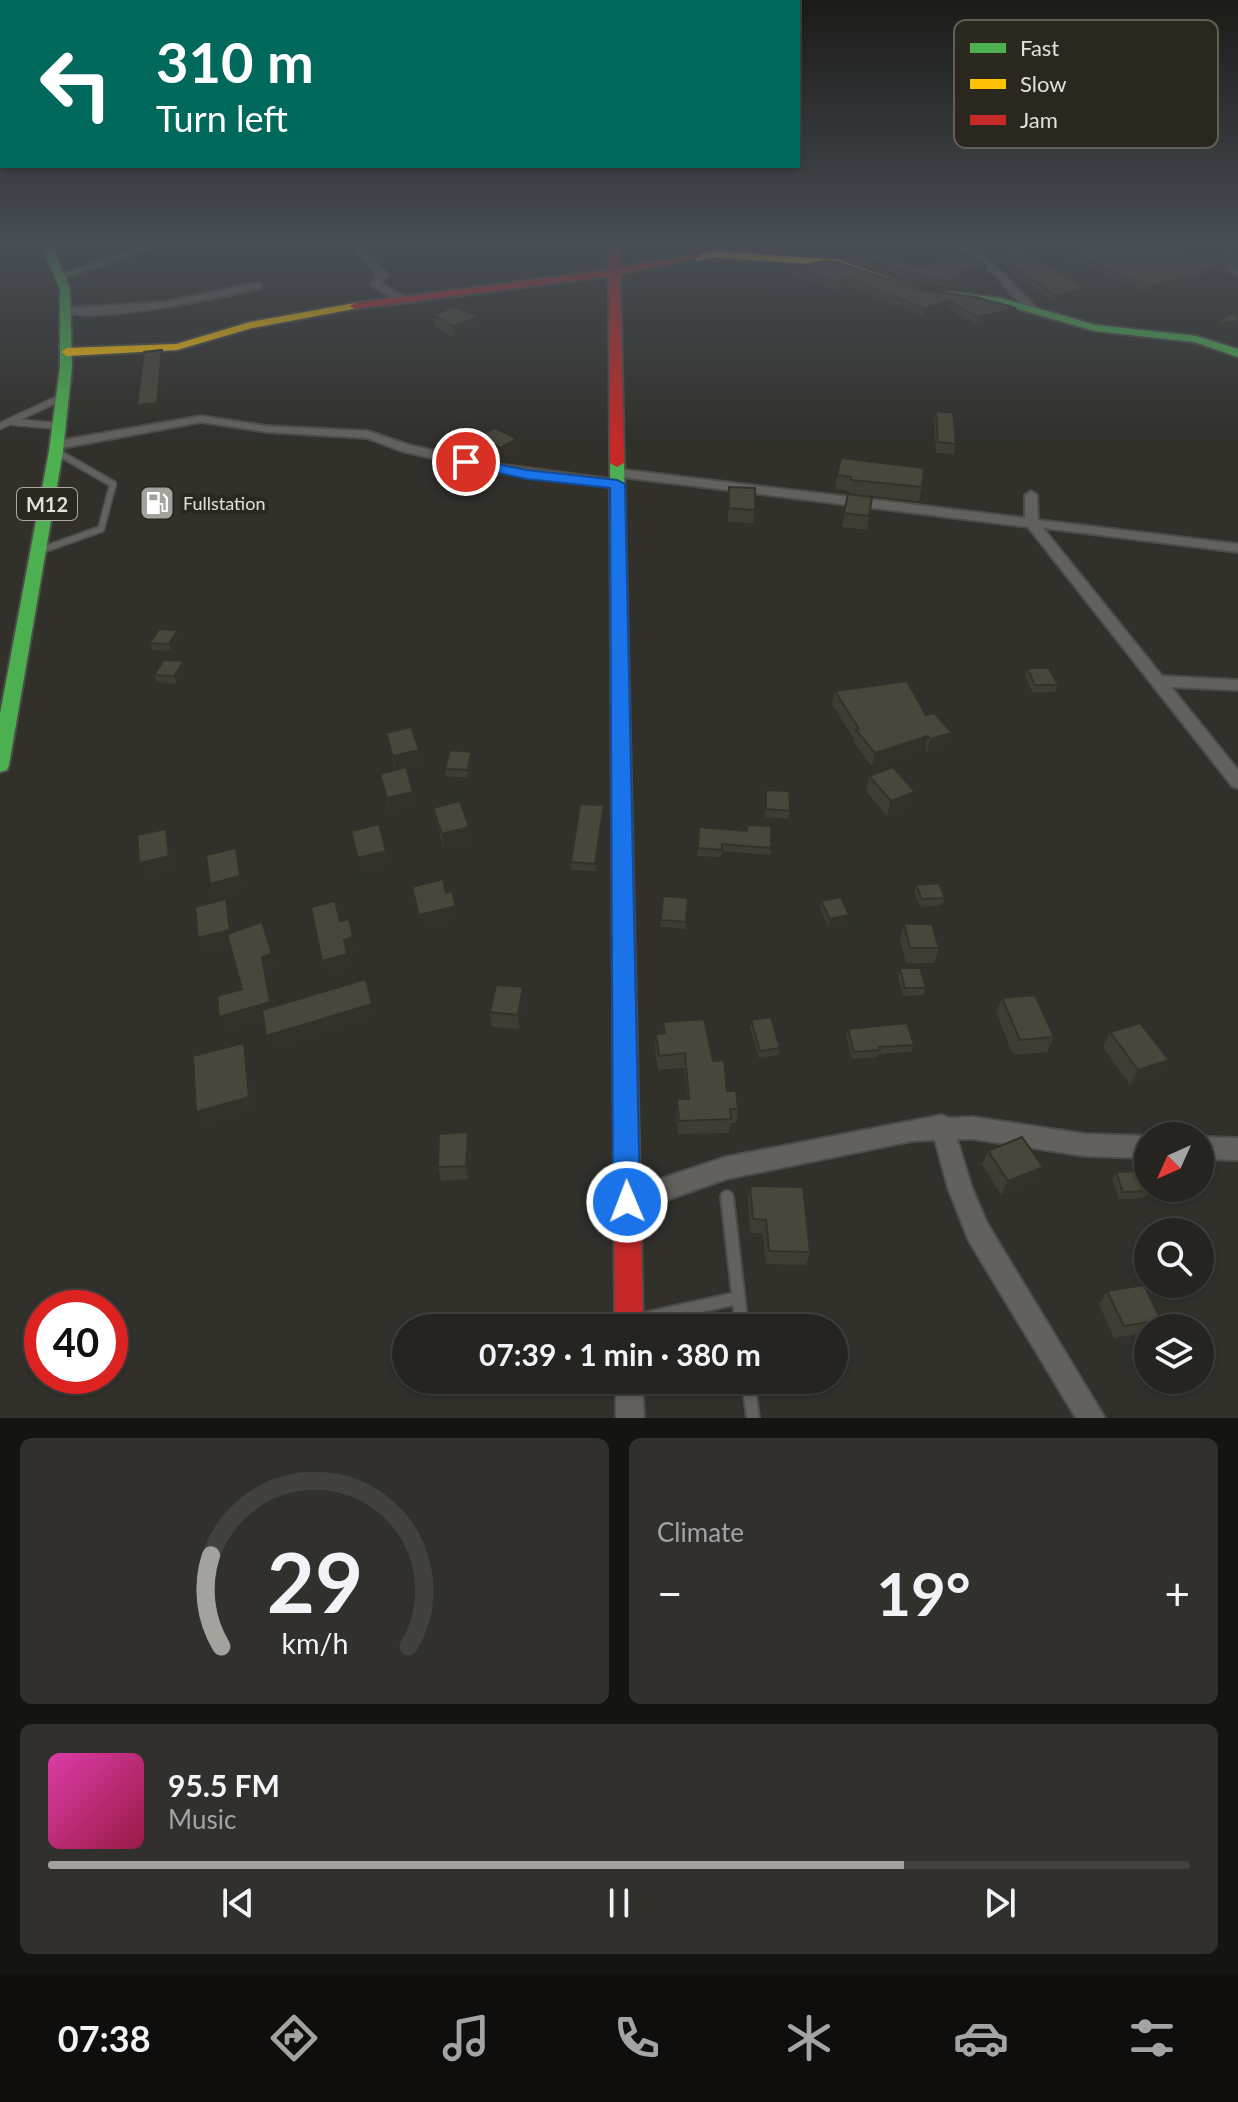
<!DOCTYPE html>
<meta charset="utf-8">
<style>
body{margin:0;font-family:Lato,sans-serif;background:#31302d;color:#f1f3f6;height:100vh;display:flex;flex-direction:column;font-size:30px;white-space:nowrap}
*{box-sizing:border-box;margin:0}
p{font-size:26px;color:#a3a4a5}
.icon{flex:none;width:44px;height:44px;fill:none;stroke:currentColor;stroke-width:2;stroke-linecap:round;stroke-linejoin:round}
.map{position:relative;height:1418px;overflow:hidden}
.panel{display:flex;flex-direction:column;gap:20px;padding:20px;background:#141412;flex:1}
.panel>*{flex:none}
.top-card{position:absolute;left:0px;top:0px;width:800px;height:168px;box-shadow:0 2px 6px #0004,0 0 0 2px #42413e;background:#00695c;color:#fff;overflow:hidden}
.needle{width:52px;rotate:225deg}
.fabs{position:absolute;left:1134px;top:1122px;display:grid;gap:16px}
.fabs a{display:grid;place-items:center;width:80px;height:80px;border-radius:50%;background:#252420;box-shadow:0 2px 6px #0004,0 0 0 2px #42413e;font-size:40px}
.speed{position:absolute;left:24px;top:1290px;display:flex;gap:16px;font-size:40px;font-weight:700;text-align:center}
.speed>*{display:grid;place-content:center;width:104px;height:104px;border-radius:50%;background:#252420;box-shadow:0 2px 6px #0004,0 0 0 2px #42413e;line-height:1}
.speed .limit{border:12px solid #d22;background:#fff;color:#111}
.pin{position:absolute;display:grid;place-items:center;width:68px;height:68px;color:#fff;margin:-34px;border:4px solid #fff;border-radius:50%;box-shadow:0 2px 8px #0007}
.me{position:absolute;width:88px;margin:-44px;rotate:359deg;stroke-linejoin:round;filter:drop-shadow(0 0 6px #0008)}
.turn{display:flex;align-items:center;gap:28px;height:168px;padding:0 24px;font-size:36px}
.turn .icon{width:104px;height:104px;stroke-width:2.5}
.turn b{display:block;font-size:56px;line-height:68px}
.big{font-size:60px;font-weight:700;line-height:1.1}
.panel .card{flex:1;display:flex;flex-direction:column;justify-content:center;gap:12px;min-width:0;padding:0 28px;border-radius:12px;background:#31302d}
.panel .dial{align-items:center;gap:0}
.dial svg{height:208px;overflow:visible;fill:none;stroke:#42413e;stroke-width:7;stroke-linecap:round;text-anchor:middle}
.dial text{fill:#f1f3f6;stroke:none}
.song{display:flex;align-items:center;gap:24px}
.cover{width:96px;height:96px;border-radius:12px;background:linear-gradient(135deg,hsl(320 70% 55%),hsl(340 70% 35%))}
.played{height:8px;border-radius:4px;background:linear-gradient(90deg,#a3a29c 75%,#42413e 75%)}
.keys{display:flex;justify-content:space-around;direction:ltr}
.heat{display:flex;justify-content:space-between;align-items:center;font-size:44px;direction:ltr}
.panel .tiles{flex:1;display:grid;gap:20px;grid-template-columns:1fr 1fr}
.card:last-child{grid-column:span 2}
.trip{position:absolute;left:392px;top:1314px;width:456px;height:80px;border-radius:40px;background:#252420;box-shadow:0 2px 6px #0004,0 0 0 2px #42413e;font-weight:700;line-height:80px;text-align:center}
.tab-bar{display:flex;height:128px;justify-content:space-around;align-items:center;background:#0f0e0d;color:#a3a4a5}
.tab-bar .icon{width:56px;height:56px}
.tab-bar .on{color:#a3a29c}
.tab-bar b{font-size:36px;color:#f1f3f6}
.map>svg:first-child{display:block}
.lines{fill:none;stroke-linecap:round;stroke-linejoin:round}
.lane-far1-casing{stroke:#4d4c47;stroke-width:9}
.lane-casing{stroke:#4d4c47;stroke-width:16}
.street-casing{stroke:#4d4c47;stroke-width:4}
.fast-casing{stroke:#4d4c47;stroke-width:4}
.slow-casing{stroke:#4d4c47;stroke-width:4}
.jam-casing{stroke:#4d4c47;stroke-width:4}
.lane-far1{stroke:#62615d;stroke-width:6}
.lane{stroke:#62615d;stroke-width:12}
.street{fill:#62615d;fill-rule:evenodd}
.fast{fill:#4caf50;fill-rule:evenodd}
.slow{fill:#ffc107;fill-rule:evenodd}
.jam{fill:#c62828;fill-rule:evenodd}
.wall{fill:#3f3c33}
.shaded-wall{fill:#333129}
.building{fill:#49463b;stroke:#333129;stroke-width:2}
.route{fill:#1a73e8;stroke:#114b97;stroke-width:2}
.labels{text-anchor:middle;dominant-baseline:central;stroke-width:8;stroke-linejoin:round;paint-order:stroke}
.far-poi-label{font-size:18px;fill:#e1dfd9;stroke:#2a281e;text-anchor:start}
.shield{fill:#2a281e;stroke:#aaa8a1;stroke-width:2}
.shield-label{font-size:20px;font-weight:bold;fill:#e1dfd9}
.key{fill:#2a281e;stroke:#615f56;stroke-width:2}
.key-label{font-size:22px;fill:#e1dfd9}
</style>
<div class="map">
<svg width="1238" height="1418" viewBox="0 0 1238 1418">
<rect width="100%" height="100%" fill="#31302b"/>
<g class="lines">
<defs>
<g id="lane-far1">
<polyline points="13,422 59,426"/>
<polyline points="0,426 58,399"/>
<polyline points="42,550 101,529 113,484 57,452"/>
</g>
<g id="lane">
<polyline points="727,1197 742,1328"/>
<polyline points="638,1320 738,1298"/>
<polyline points="748,1380 753,1418"/>
</g>
<g id="street">
<polygon points="150,244 162,244 64,278 56,276"/>
<polygon points="351,244 360,244 388,275 381,283 403,296 403,300 397,300 372,286 370,284 378,275"/>
<polygon points="713,244 725,244 761,258 754,260"/>
<path d="M953,244C982,244 1017,290 1038,309V313H1032L1009,292L997,276Z"/>
<path d="M1140,244C1176,244 1205,256 1238,269V275L1186,254Z"/>
<path d="M258,283L261,284V288C227,296 89,326 62,311L67,308L164,302Z"/>
<polygon points="201,416 267,426 368,431 409,445 488,463 617,480 623,484 617,488 488,471 401,451 367,438 267,432 201,422 57,449 51,445 57,441"/>
<polygon points="617,469 1025,518 1025,495 1031,491 1037,495 1038,520 1238,544 1238,552 1043,528 1162,676 1238,680 1238,690 1171,687 1238,770 1238,788 1232,786 1028,527 613,476 613,470"/>
<polygon points="942,1115 949,1118 973,1117 1085,1134 1148,1136 1148,1158 1085,1156 973,1139 957,1139 972,1188 987,1223 1105,1418 1076,1418 969,1241 948,1188 935,1140 912,1141 726,1179 627,1214 619,1210 615,1202 619,1194 627,1190 726,1157"/>
<polygon points="1200,1137 1238,1138 1238,1160 1200,1159"/>
<polygon points="616,1380 642,1380 644,1418 616,1418"/>
</g>
<g id="fast">
<polygon points="41,244 51,244 70,289 72,367 63,451 9,765 7,770 0,772 0,714 49,451 60,367 60,289"/>
<polygon points="948,292 1001,298 1096,325 1196,336 1238,349 1238,357 1194,342 1095,331 1000,304 944,297 944,293"/>
<polygon points="617,459 624,463 640,1188 636,1197 627,1201 618,1197 614,1188 610,463"/>
</g>
<g id="slow">
<polygon points="713,251 839,260 913,287 904,289 838,266 713,257 697,260 692,257"/>
<polygon points="355,303 359,304 359,308 252,328 177,350 67,356 61,352 67,348 176,344 250,322"/>
</g>
<g id="jam">
<polygon points="609,244 619,244 619,268 697,254 702,257 620,274 624,463 617,467 610,463 609,276 355,309 350,306 355,303 609,270"/>
<polygon points="627,1175 636,1179 640,1188 643,1328 615,1328 614,1188 618,1179"/>
</g>
</defs>
<!-- lane-far1 casing -->
<use href="#lane-far1" class="lane-far1-casing"/>
<!-- lane casing -->
<use href="#lane" class="lane-casing"/>
<!-- street casing -->
<use href="#street" class="street-casing"/>
<!-- fast casing -->
<use href="#fast" class="fast-casing"/>
<!-- slow casing -->
<use href="#slow" class="slow-casing"/>
<!-- jam casing -->
<use href="#jam" class="jam-casing"/>
<!-- lane-far1 -->
<use href="#lane-far1" class="lane-far1"/>
<!-- lane -->
<use href="#lane" class="lane"/>
<!-- street -->
<use href="#street" class="street"/>
<!-- fast -->
<use href="#fast" class="fast"/>
<!-- slow -->
<use href="#slow" class="slow"/>
<!-- jam -->
<use href="#jam" class="jam"/>
</g>
<!-- wall -->
<g class="wall">
<polygon points="633,244 654,244 653,250 634,250"/>
<polygon points="741,244 793,244 776,251 741,247"/>
<polygon points="1020,244 1030,244 1025,253 1085,294 1055,302 994,260 996,254"/>
<polygon points="1034,244 1153,244 1223,272 1209,274 1208,280 1174,285 1149,293"/>
<polygon points="1159,244 1224,244 1238,251 1238,268 1191,249"/>
<polygon points="855,255 917,268 986,265 985,271 968,275 947,287 924,284 854,261"/>
<polygon points="796,268 921,290 1014,316 977,325 948,309 924,317 846,286 839,291 795,276"/>
<polygon points="433,315 480,329 454,338 435,327"/>
<polygon points="936,411 956,444 954,454 936,453 934,421"/>
<polygon points="478,436 518,453 501,461 479,449"/>
<polygon points="837,475 922,487 919,501 849,494 849,491 835,489"/>
<polygon points="729,487 755,510 753,523 728,522"/>
<polygon points="848,494 872,497 867,530 842,527"/>
<polygon points="181,637 172,651 153,650 150,643"/>
<polygon points="184,661 186,668 177,684 157,682 154,675"/>
<polygon points="1027,668 1058,685 1055,692 1033,693 1025,676"/>
<polygon points="835,691 926,715 948,746 927,752 925,750 872,766 854,743 854,739 832,704"/>
<polygon points="386,733 419,750 421,765 406,768 413,792 416,807 390,813 380,774 395,770"/>
<polygon points="473,759 468,778 446,776 445,769"/>
<polygon points="869,776 915,792 911,807 887,816 866,791"/>
<polygon points="766,790 790,811 788,819 765,817"/>
<polygon points="604,805 596,871 571,870 571,862"/>
<polygon points="433,808 469,827 471,842 444,849 436,822"/>
<polygon points="699,827 771,848 770,855 722,851 721,857 697,856"/>
<polygon points="916,885 945,898 942,905 920,907 914,892"/>
<polygon points="688,898 686,929 660,927 661,920"/>
<polygon points="821,901 849,915 848,923 828,926 820,908"/>
<polygon points="904,924 939,948 934,963 906,963 900,939"/>
<polygon points="900,968 926,988 923,995 903,996 898,976"/>
<polygon points="1002,998 1054,1037 1047,1052 1013,1055 996,1012"/>
<polygon points="524,1002 519,1029 492,1027 490,1012"/>
<polygon points="751,1020 780,1048 779,1055 759,1058 750,1028"/>
<polygon points="663,1022 713,1061 727,1091 738,1109 736,1123 730,1123 729,1133 678,1134 676,1113 677,1099 687,1099 684,1068 658,1070 655,1049 656,1034 663,1034"/>
<polygon points="848,1029 914,1045 911,1052 879,1054 878,1057 852,1059 846,1036"/>
<polygon points="1110,1032 1160,1075 1130,1085 1103,1047"/>
<polygon points="468,1132 470,1146 469,1179 441,1181 438,1167"/>
<polygon points="988,1151 1043,1167 1035,1181 1001,1195 982,1164"/>
<polygon points="1116,1172 1149,1191 1144,1198 1119,1199 1112,1179"/>
<polygon points="750,1186 810,1252 806,1265 766,1264 763,1233 750,1233 748,1199"/>
<polygon points="1107,1291 1161,1320 1154,1328 1148,1328 1148,1332 1114,1338 1099,1304"/>
<polygon points="780,1380 830,1380 828,1387 781,1385"/>
</g>
<!-- shaded-wall -->
<g class="shaded-wall">
<polygon points="781,244 793,244 776,251 776,246"/>
<polygon points="986,265 985,271 968,275 947,287 948,281 969,269"/>
<polygon points="1225,266 1223,272 1200,275 1202,270"/>
<polygon points="1210,274 1208,280 1174,285 1149,293 1150,287 1176,279"/>
<polygon points="847,278 846,286 839,291 840,283"/>
<polygon points="1086,288 1085,294 1055,302 1056,296"/>
<polygon points="950,301 948,309 924,317 925,309"/>
<polygon points="1016,308 1014,316 977,325 978,317"/>
<polygon points="479,317 480,329 454,338 453,326"/>
<polygon points="1238,321 1238,327 1212,330 1215,324"/>
<polygon points="162,350 166,363 161,416 141,418 137,405"/>
<polygon points="517,439 518,453 501,461 500,448"/>
<polygon points="178,630 181,637 172,651 169,644"/>
<polygon points="184,661 186,668 177,684 174,676"/>
<polygon points="952,733 948,746 927,752 930,739"/>
<polygon points="928,736 925,750 872,766 875,753"/>
<polygon points="419,750 421,765 396,771 393,756"/>
<polygon points="472,752 473,759 468,778 467,770"/>
<polygon points="413,792 416,807 390,813 387,798"/>
<polygon points="915,792 911,807 887,816 891,801"/>
<polygon points="604,805 604,813 596,871 595,864"/>
<polygon points="469,827 471,842 444,849 442,834"/>
<polygon points="166,829 172,844 175,871 145,878 139,863"/>
<polygon points="236,848 241,863 245,891 215,899 210,884"/>
<polygon points="386,851 389,866 361,873 358,858"/>
<polygon points="226,899 231,914 236,944 204,953 198,938"/>
<polygon points="456,906 458,921 422,930 419,915"/>
<polygon points="849,915 848,923 828,926 830,919"/>
<polygon points="349,919 357,952 348,954 351,969 326,976 322,961 344,940"/>
<polygon points="262,922 277,969 268,972 275,1017 226,1032 219,1017 270,1002 262,957"/>
<polygon points="523,987 524,1002 519,1029 518,1015"/>
<polygon points="372,1004 376,1018 272,1050 266,1036"/>
<polygon points="244,1043 249,1057 255,1111 203,1126 196,1112"/>
<polygon points="1169,1060 1160,1075 1130,1085 1138,1070"/>
<polygon points="468,1132 470,1146 469,1179 466,1166"/>
<polygon points="1043,1167 1035,1181 1001,1195 1008,1181"/>
</g>
<!-- building -->
<g class="building">
<polygon points="760,244 781,244 776,246"/>
<polygon points="1020,244 1028,244 1024,252 1086,288 1056,296 996,254"/>
<polygon points="1048,244 1153,244 1187,251 1225,266 1202,270 1210,274 1176,279 1150,287"/>
<polygon points="1195,244 1224,244 1238,251 1238,262"/>
<polygon points="879,249 917,268 970,254 986,265 969,269 948,281 925,278 855,255"/>
<polygon points="823,261 837,262 921,290 976,297 1016,308 978,317 950,301 925,309 847,278 840,283 796,268"/>
<polygon points="454,306 479,317 453,326 433,315"/>
<polygon points="1238,310 1238,321 1215,324"/>
<polygon points="162,350 157,403 137,405 144,352"/>
<polygon points="936,411 953,413 956,444 938,442"/>
<polygon points="495,428 517,439 500,448 478,436"/>
<polygon points="841,458 924,468 922,487 851,480 851,477 837,475"/>
<polygon points="729,487 755,488 755,510 729,508"/>
<polygon points="848,494 872,497 869,516 844,513"/>
<polygon points="159,629 178,630 169,644 150,643"/>
<polygon points="164,660 184,661 174,676 154,675"/>
<polygon points="1027,668 1049,668 1058,685 1035,685"/>
<polygon points="907,681 926,715 934,713 952,733 930,739 928,736 875,753 856,730 859,729 835,691"/>
<polygon points="411,727 419,750 393,756 386,733"/>
<polygon points="450,750 472,752 467,770 445,769"/>
<polygon points="406,767 413,792 387,798 380,774"/>
<polygon points="893,767 915,792 891,801 869,776"/>
<polygon points="766,790 789,791 790,811 766,809"/>
<polygon points="460,801 469,827 442,834 433,808"/>
<polygon points="580,804 604,805 595,864 571,862"/>
<polygon points="379,824 386,851 358,858 351,831"/>
<polygon points="747,825 771,826 771,848 722,844 722,850 698,848 699,827 747,831"/>
<polygon points="166,829 169,856 139,863 137,835"/>
<polygon points="236,848 240,876 210,884 206,855"/>
<polygon points="443,879 446,893 452,891 456,906 419,915 412,887"/>
<polygon points="939,883 945,898 922,899 916,885"/>
<polygon points="663,896 688,898 686,922 661,920"/>
<polygon points="841,897 849,915 830,919 821,901"/>
<polygon points="226,899 230,930 198,938 195,907"/>
<polygon points="335,901 340,921 349,919 353,937 344,940 347,954 322,961 311,907"/>
<polygon points="262,922 272,954 262,957 270,1002 219,1017 217,996 242,989 227,934"/>
<polygon points="904,924 932,924 939,948 910,948"/>
<polygon points="900,968 920,968 926,988 905,988"/>
<polygon points="366,979 372,1004 266,1036 262,1010"/>
<polygon points="496,985 523,987 518,1015 490,1012"/>
<polygon points="1035,995 1054,1037 1020,1040 1002,998"/>
<polygon points="771,1017 780,1048 760,1051 751,1020"/>
<polygon points="704,1019 713,1061 724,1060 727,1091 736,1091 738,1109 730,1109 731,1119 679,1121 677,1099 689,1099 685,1053 659,1056 656,1034 665,1033 663,1022"/>
<polygon points="907,1023 914,1045 879,1047 880,1050 854,1052 848,1029"/>
<polygon points="1140,1023 1169,1060 1138,1070 1110,1032"/>
<polygon points="244,1043 249,1097 196,1112 193,1056"/>
<polygon points="468,1132 466,1166 438,1167 439,1134"/>
<polygon points="1022,1137 1043,1167 1008,1181 988,1151"/>
<polygon points="1141,1171 1149,1191 1123,1192 1116,1172"/>
<polygon points="750,1186 803,1187 810,1252 769,1251 766,1220 753,1219"/>
<polygon points="1144,1285 1161,1320 1124,1326 1107,1291"/>
</g>
<!-- sky -->
<linearGradient id="sky" x2="0" y2="1"><stop stop-color="#1b1a18"/><stop offset="0.55" stop-color="#484e55"/><stop offset="1" stop-color="#484e55" stop-opacity="0"/></linearGradient>
<rect width="1238" height="442" fill="url(#sky)"/>
<!-- route -->
<polygon class="route" points="466,458 527,470 617,480 625,484 640,1202 636,1212 627,1216 617,1212 613,1202 610,488 527,479 461,465 461,459"/>
<!-- icons -->
<defs>
<symbol id="fuel-square" viewBox="-11 -11 22 22"><rect x="-9" y="-9" width="18" height="18" rx="4" fill="#a3a29c" stroke="#2a281e"/><path d="M-5.5-6h7V0h2V4h1.3V-2.5L3-4.5l.8-.8L6-3V5H2.5V1h-1V6h-7ZM-4.2-4.7v3.2H.2V-4.7Z" fill="#fff"/></symbol>
</defs>
<g fill-rule="evenodd">
<use href="#fuel-square" x="137" y="483" width="40" height="40"/>
</g>
<g class="labels">
<!-- far-poi labels -->
<g class="far-poi-label">
<text x="183" y="503">Fullstation</text>
</g>
<!-- shield labels -->
<rect class="shield" x="17" y="488" width="60" height="32" rx="6"/>
<g class="shield-label">
<text x="47" y="504">M12</text>
</g>
</g>
<!-- legend -->
<rect x="954" y="20" width="264" height="128" rx="12" class="key"/>
<rect x="970" y="43" width="36" height="10" fill="#4caf50"/>
<rect x="970" y="79" width="36" height="10" fill="#ffc107"/>
<rect x="970" y="115" width="36" height="10" fill="#c62828"/>
<g class="key-label">
<text x="1020" y="56">Fast</text>
<text x="1020" y="92">Slow</text>
<text x="1020" y="128">Jam</text>
</g>
</svg>
<div class="fabs">
<a><svg class="needle" viewBox="-14 -14 28 28"><path d="M0-13l5 13h-10z" fill="#e53935"/><path d="M0 13l5-13h-10z" fill="#a3a4a5"/></svg></a>
<a><svg class="icon" aria-label="search" viewBox="0 0 24 24"><circle cx="10" cy="10" r="6"/><path d="M15 15l6 6"/></svg></a>
<a><svg class="icon" aria-label="layers" viewBox="0 0 24 24"><path d="M12 4l9 5-9 5-9-5zM3 14l9 5 9-5"/></svg></a>
</div>
<div class="speed"><div class="limit">40</div></div>
<div class="pin" style="left:466px;top:462px;background:#d93025"><svg class="icon" aria-label="arrive" viewBox="0 0 24 24"><path d="M6 21V4h12l-3 4 3 4H6"/></svg></div>
<svg class="me" style="left:627px;top:1202px" viewBox="-20 -20 40 40"><circle r="17" fill="#1a73e8" stroke="#fff" stroke-width="3"/><path d="M0-11L8 9 0 5-8 9z" fill="#fff"/></svg>
<div class="trip">07:39 · 1 min · 380 m</div>
<div class="top-card">
<div class="turn"><svg class="icon" aria-label="left" viewBox="0 0 24 24"><path d="M17 20v-9H6M10 6l-5 5 5 5"/></svg><div><b>310 m</b>Turn left</div></div>
</div>
</div>
<section class="panel">
<div class="tiles">
<div class="card dial"><svg viewBox="0 0 100 80">
<path d="M14 69A42 42 0 1 1 86 69"/>
<path d="M14 69A42 42 0 0 1 10 34" stroke="#a3a29c"/>
<text x="50" y="56" font-size="32" font-weight="700">29</text>
<text x="50" y="72" font-size="11">km/h</text>
</svg></div>
<div class="card"><p>Climate</p>
<div class="heat"><a>−</a><b class="big">19°</b><a>+</a></div>
</div>
<div class="card">
<div class="song"><i class="cover"></i><div><b>95.5 FM</b><p>Music</p></div></div>
<div class="played"></div>
<div class="keys"><svg class="icon" aria-label="previous" viewBox="0 0 24 24"><path d="M18 5L8 12l10 7zM5 5v14"/></svg><svg class="icon" aria-label="pause" viewBox="0 0 24 24"><path d="M8 5v14M16 5v14"/></svg><svg class="icon" aria-label="next" viewBox="0 0 24 24"><path d="M6 5l10 7-10 7zM19 5v14"/></svg></div>
</div>
</div>
</section>
<nav class="tab-bar">
<b>07:38</b>
<svg class="icon on" aria-label="directions" viewBox="0 0 24 24"><path d="M12 3l9 9-9 9-9-9zM9 14v-3h6M13 9l2 2-2 2"/></svg>
<svg class="icon" aria-label="music" viewBox="0 0 24 24"><path d="M9 18V5l10-2v13"/><circle cx="6" cy="18" r="3"/><circle cx="16" cy="16" r="3"/></svg>
<svg class="icon" aria-label="phone" viewBox="0 0 24 24"><path d="M5 4h4l2 5-3 2q2 4 5 5l2-3 5 2v4C11 20 4 13 5 4z"/></svg>
<svg class="icon" aria-label="climate" viewBox="0 0 24 24"><path d="M12 3v18M4 7l16 10M4 17L20 7"/></svg>
<svg class="icon" aria-label="car" viewBox="0 0 24 24"><path d="M5 17H2v-5l4-1 3-4h7l3 4 3 1v5h-3M9 17h6M6 11h13"/><circle cx="7" cy="17" r="2"/><circle cx="17" cy="17" r="2"/></svg>
<svg class="icon" aria-label="filters" viewBox="0 0 24 24"><path d="M4 7h16M4 17h16"/><circle cx="9" cy="7" r="2"/><circle cx="15" cy="17" r="2"/></svg>
</nav>
